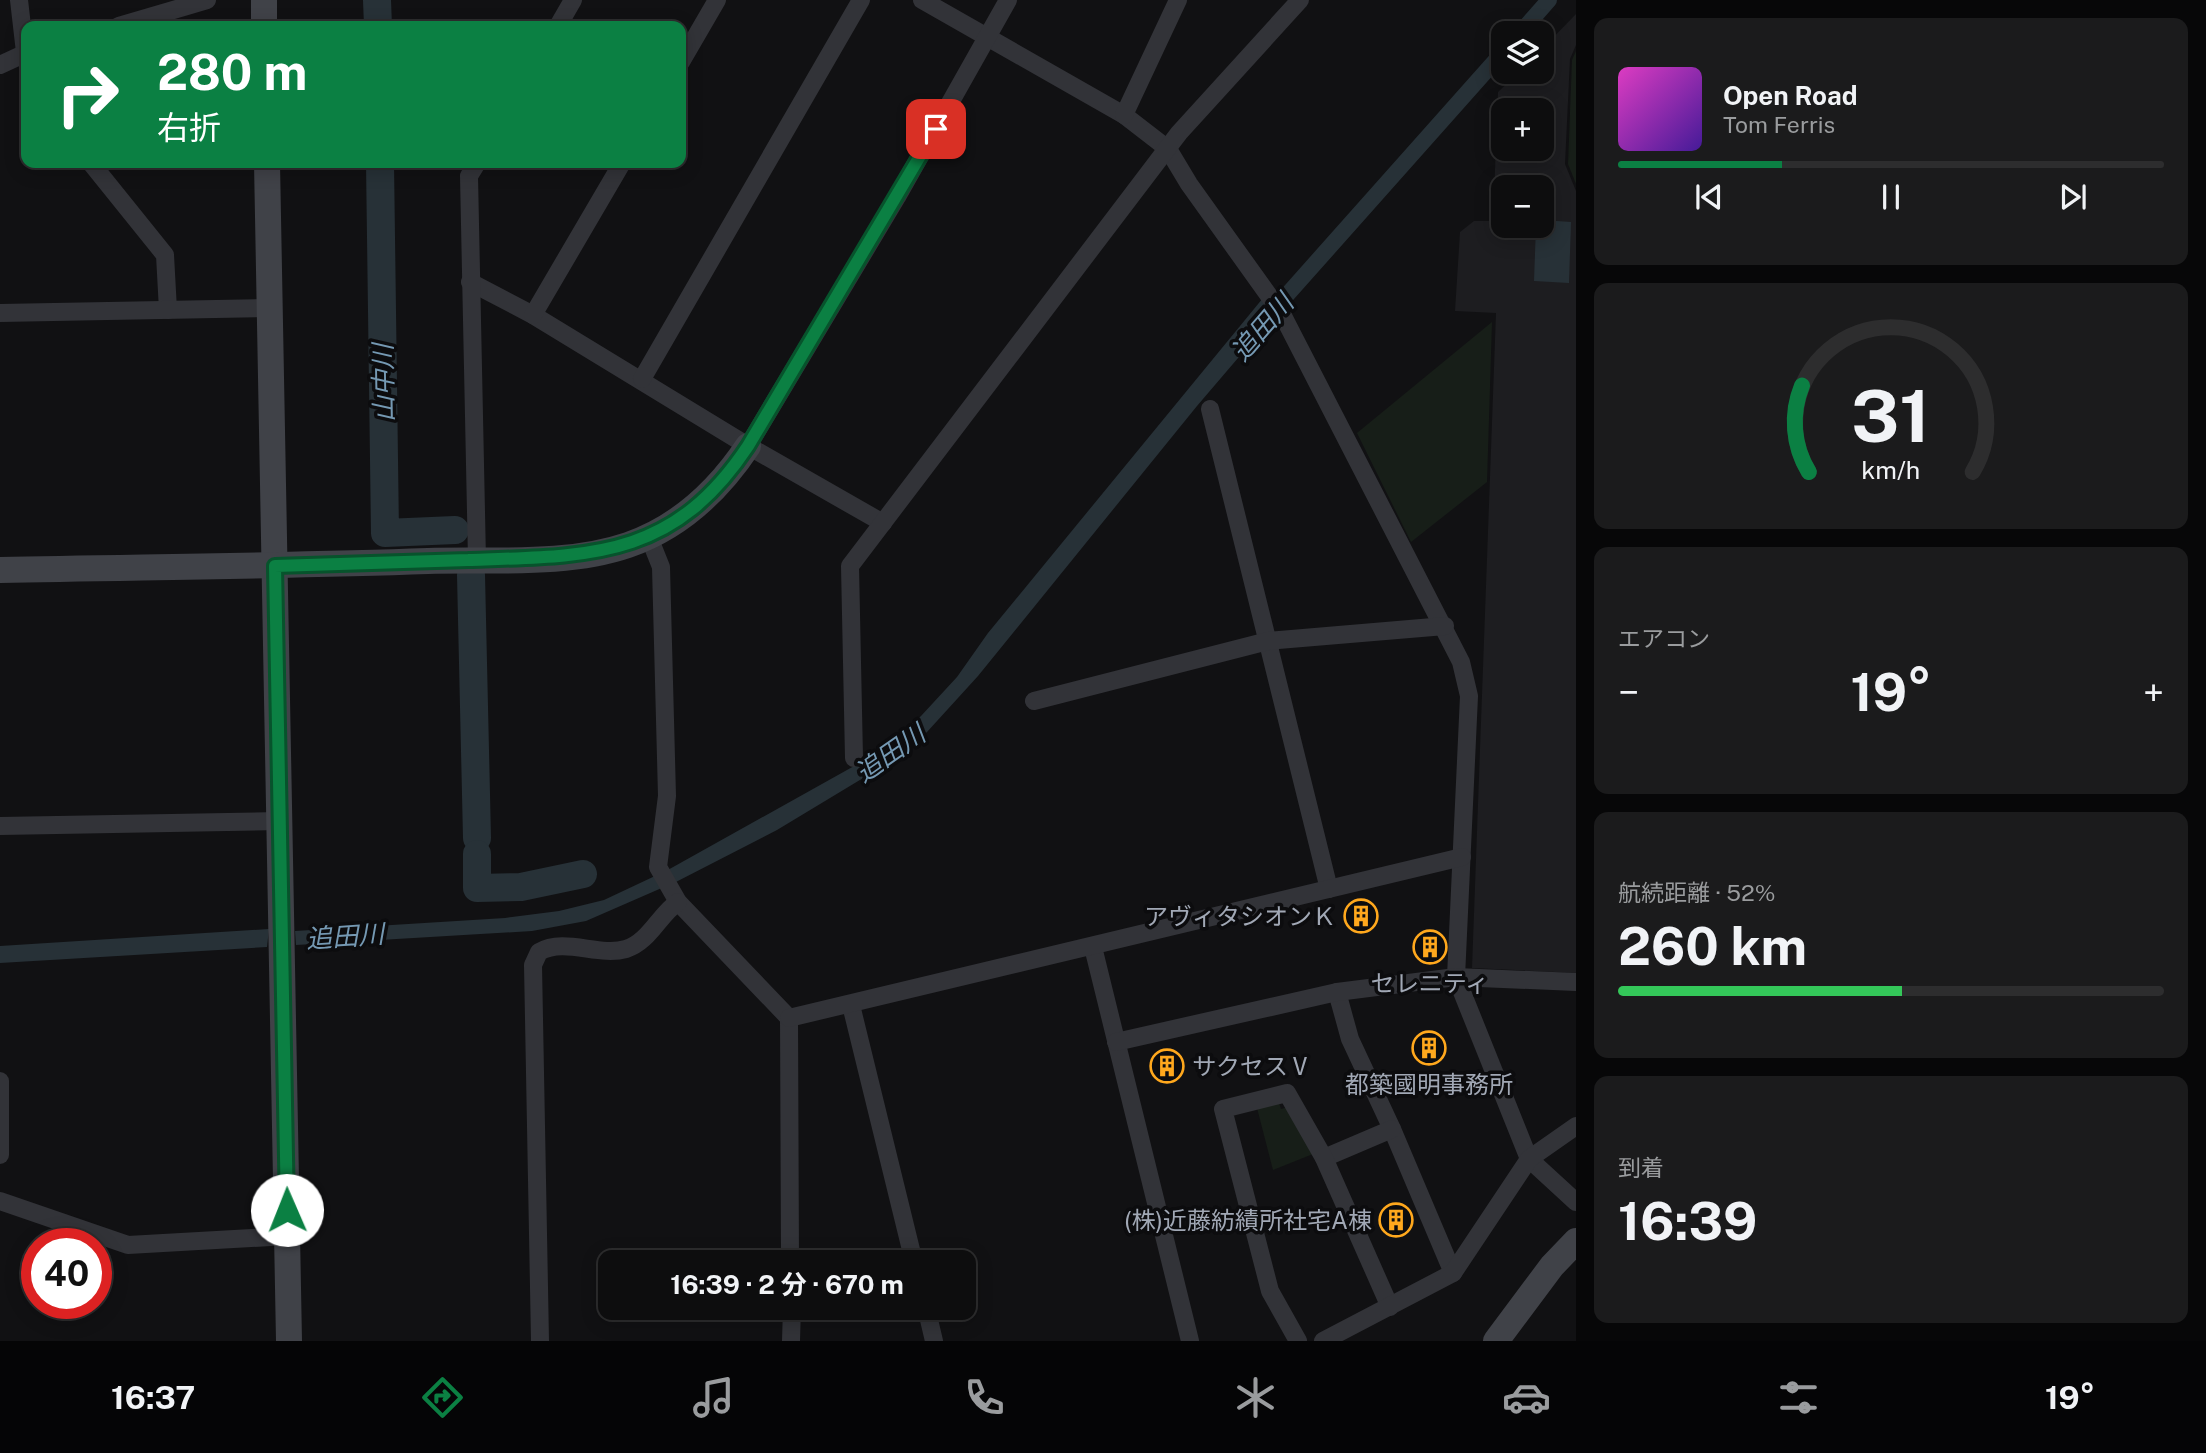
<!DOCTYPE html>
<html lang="ja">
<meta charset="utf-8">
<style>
body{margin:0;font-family:"Public Sans","Noto Sans JP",sans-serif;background:#1b1b1c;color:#f1f3f6;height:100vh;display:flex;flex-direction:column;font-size:26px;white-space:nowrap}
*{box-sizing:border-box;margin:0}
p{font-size:23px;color:#9a9c9e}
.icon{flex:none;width:38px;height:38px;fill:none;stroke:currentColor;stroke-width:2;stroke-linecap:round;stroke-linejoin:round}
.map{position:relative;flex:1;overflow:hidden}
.side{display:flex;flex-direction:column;gap:18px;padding:18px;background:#070708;width:630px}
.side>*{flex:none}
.hud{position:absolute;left:21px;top:21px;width:665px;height:147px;border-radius:14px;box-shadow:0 4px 18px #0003,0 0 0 2px #2d2d2e;background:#0b8043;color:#fff;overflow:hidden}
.controls{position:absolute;left:1491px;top:21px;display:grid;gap:14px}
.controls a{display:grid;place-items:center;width:63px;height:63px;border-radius:14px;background:#0d0d0e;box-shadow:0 4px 18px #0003,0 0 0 2px #2d2d2e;font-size:35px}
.speed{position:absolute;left:21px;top:1228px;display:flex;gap:14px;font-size:35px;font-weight:700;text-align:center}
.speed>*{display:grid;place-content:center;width:91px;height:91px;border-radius:50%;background:#0d0d0e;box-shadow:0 4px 18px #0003,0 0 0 2px #2d2d2e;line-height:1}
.speed .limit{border:10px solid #d22;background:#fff;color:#111}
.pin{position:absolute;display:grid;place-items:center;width:60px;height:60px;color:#fff;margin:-30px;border-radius:14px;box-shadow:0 4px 10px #0006}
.me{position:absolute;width:77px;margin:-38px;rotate:359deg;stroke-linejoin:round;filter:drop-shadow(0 0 5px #0008)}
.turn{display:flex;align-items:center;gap:24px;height:147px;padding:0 21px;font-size:32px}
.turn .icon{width:91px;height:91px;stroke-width:2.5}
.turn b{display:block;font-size:49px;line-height:60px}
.big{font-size:52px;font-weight:700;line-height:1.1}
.side .tile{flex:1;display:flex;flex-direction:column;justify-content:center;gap:10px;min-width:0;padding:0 24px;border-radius:14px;background:#1b1b1c}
.side .dial{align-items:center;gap:0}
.dial svg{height:182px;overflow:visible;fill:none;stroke:#2d2d2e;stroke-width:7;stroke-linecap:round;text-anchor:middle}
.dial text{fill:#f1f3f6;stroke:none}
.song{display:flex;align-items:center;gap:21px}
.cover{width:84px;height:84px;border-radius:10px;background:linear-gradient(135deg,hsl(310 70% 55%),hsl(260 70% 35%))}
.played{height:7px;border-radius:4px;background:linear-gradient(90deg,#0b8043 30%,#2d2d2e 30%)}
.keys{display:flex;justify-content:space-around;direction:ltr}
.heat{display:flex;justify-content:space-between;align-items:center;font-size:38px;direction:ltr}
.charge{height:10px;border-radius:5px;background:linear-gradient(90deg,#34c759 52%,#2d2d2e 0)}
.trip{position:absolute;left:598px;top:1250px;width:378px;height:70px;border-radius:14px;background:#0d0d0e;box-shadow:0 4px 18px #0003,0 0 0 2px #2d2d2e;font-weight:700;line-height:70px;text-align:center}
.tabs{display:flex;height:112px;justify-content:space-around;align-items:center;background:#050506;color:#9a9c9e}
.tabs .icon{width:49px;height:49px}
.tabs .on{color:#0b8043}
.tabs b{font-size:32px;color:#f1f3f6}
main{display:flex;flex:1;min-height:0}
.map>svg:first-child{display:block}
.built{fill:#1d1d20;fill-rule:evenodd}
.green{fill:#171e18}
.water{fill:#273137}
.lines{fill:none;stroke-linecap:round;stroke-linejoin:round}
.canal{stroke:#273137;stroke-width:16}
.river{stroke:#273137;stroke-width:28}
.street{stroke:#323338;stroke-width:18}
.secondary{stroke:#404248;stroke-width:26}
.route-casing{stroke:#07532c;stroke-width:18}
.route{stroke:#0b8043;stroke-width:12}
.labels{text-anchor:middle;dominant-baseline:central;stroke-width:7;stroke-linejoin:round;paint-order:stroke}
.poi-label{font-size:24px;fill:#a1a8b5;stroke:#0c0c0e;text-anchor:end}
.water-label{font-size:26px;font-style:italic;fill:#7599b3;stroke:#0c0c0e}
</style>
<main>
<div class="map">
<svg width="1576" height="1341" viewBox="0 0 1576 1341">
<rect width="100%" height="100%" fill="#111113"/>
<!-- built -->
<path class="built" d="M1576,14V45L1570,59L1565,164L1576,191V973L1472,968L1496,313L1455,311L1460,232L1474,221H1493L1498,92L1519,72H1542V49ZM1503,110H1542V149H1503ZM1503,187H1542V226H1503Z"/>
<!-- green -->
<g class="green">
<polygon points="1576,51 1576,184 1568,164 1572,60"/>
<polygon points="1492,322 1487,482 1411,542 1357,433"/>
<polygon points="1279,1103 1281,1109 1288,1107 1313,1154 1273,1170 1257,1108"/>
</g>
<!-- water -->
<g class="water">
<polygon points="1542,220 1571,222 1569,283 1534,281 1536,226 1542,226"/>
<polygon points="1263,298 1274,316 1197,406 978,676 927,732 898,757 777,830 672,884 666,871 881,751 921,716 957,677 988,633"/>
<polygon points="655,876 664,887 586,921 532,931 296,945 295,931 505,918 559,911 604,900"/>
<polygon points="269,929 267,947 0,963 0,946"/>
</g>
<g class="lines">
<!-- canal -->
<g class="canal">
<polyline points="1520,33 1549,0"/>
<polyline points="1270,314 1503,52"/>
</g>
<!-- river -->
<g class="river">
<polyline points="377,0 378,26"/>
<polyline points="380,163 385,533 455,530"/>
<polyline points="471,575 477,838"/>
<polyline points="477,854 477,888 521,887 583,874"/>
</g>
<!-- street -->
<g class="street">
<polyline points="19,0 26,61"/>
<polyline points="922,0 1124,115 1168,149 1189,184 1282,314 1461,662 1469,696 1456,977 1529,1159 1576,1202"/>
<polyline points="119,26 207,0"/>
<polyline points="558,26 573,0"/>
<polyline points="681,62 717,0"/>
<polyline points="0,65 26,53"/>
<polyline points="1124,115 1178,0"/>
<polyline points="91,163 165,255 168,310"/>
<polyline points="470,282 533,315 748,446 883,523"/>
<polyline points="0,313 270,308"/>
<polyline points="533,315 622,163"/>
<polyline points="642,379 861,0"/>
<polyline points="1210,409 1329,889"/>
<polyline points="748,446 897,197 1008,0"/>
<polyline points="649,537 661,567 667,796 658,867 678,902 789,1018 790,1262"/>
<polyline points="477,560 469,176 477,163"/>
<polyline points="1034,701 1268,641 1445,626"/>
<polyline points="854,758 850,566 1179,133 1300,0"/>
<polyline points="0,826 279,821"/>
<polyline points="1093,947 1190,1341"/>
<polyline points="1337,992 1350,1039 1392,1129 1453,1273"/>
<polyline points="851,1005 914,1262"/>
<polyline points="789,1018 1462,857"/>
<polyline points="1116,1042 1337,992 1456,977 1576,982"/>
<polyline points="0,1081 0,1155"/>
<polyline points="1324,1158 1392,1129"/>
<polyline points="0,1201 128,1245 288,1236"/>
<polyline points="926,1307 934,1341"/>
<path d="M540,1341L533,965L539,952C565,937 598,957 626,949C649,942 659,915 678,902"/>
<polyline points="791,1341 792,1307"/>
<polyline points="1298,1341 1270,1291 1223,1109 1287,1093 1324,1158 1390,1307"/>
<polyline points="1323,1341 1453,1273 1529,1159 1576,1126"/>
</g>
<!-- secondary -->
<g class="secondary">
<polyline points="264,0 264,26"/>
<polyline points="267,163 289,1341"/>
<path d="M0,570C143,567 286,566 428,561C493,559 567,566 628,545C680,527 718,491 748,446"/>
<polyline points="1496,1341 1552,1266 1576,1241"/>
</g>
</g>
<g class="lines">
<defs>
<path id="route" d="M287,1210L275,566C340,564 404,562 468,560C591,556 673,559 748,446L936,129"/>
</defs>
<!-- route casing -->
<use href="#route" class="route-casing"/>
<!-- route -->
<use href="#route" class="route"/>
</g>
<!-- icons -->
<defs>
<symbol id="building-ring" viewBox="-11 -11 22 22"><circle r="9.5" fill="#0c0c0e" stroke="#ffa81d" stroke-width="1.5"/><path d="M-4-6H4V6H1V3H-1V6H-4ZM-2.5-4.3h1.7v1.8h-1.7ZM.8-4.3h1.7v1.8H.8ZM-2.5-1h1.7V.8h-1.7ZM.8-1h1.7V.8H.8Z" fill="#ffa81d"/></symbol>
</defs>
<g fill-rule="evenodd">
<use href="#building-ring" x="1342" y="897" width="38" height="38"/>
<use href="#building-ring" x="1411" y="928" width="38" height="38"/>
<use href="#building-ring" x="1410" y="1029" width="38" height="38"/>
<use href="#building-ring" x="1148" y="1047" width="38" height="38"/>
<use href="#building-ring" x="1377" y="1201" width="38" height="38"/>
</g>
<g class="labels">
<!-- poi labels -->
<g class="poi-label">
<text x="1336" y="916">アヴィタシオンＫ</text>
<text x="1430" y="983" text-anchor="middle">セレニティ</text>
<text x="1192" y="1066" text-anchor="start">サクセスⅤ</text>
<text x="1429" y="1084" text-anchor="middle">都築國明事務所</text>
<text x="1372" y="1220">(株)近藤紡績所社宅A棟</text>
</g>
<!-- water labels -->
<g class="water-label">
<text transform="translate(1262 327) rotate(-49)">追田川</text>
<text transform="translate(383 383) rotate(-91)">山中川</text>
<text transform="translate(890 753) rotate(-35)">追田川</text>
<text transform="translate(345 936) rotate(-4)">追田川</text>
</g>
</g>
</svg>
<div class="controls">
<a><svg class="icon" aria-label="layers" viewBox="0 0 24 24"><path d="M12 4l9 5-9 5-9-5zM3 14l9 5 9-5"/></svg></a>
<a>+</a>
<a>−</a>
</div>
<div class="speed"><div class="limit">40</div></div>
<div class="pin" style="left:936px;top:129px;background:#d93025"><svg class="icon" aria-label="arrive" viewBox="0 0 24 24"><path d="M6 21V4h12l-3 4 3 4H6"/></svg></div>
<svg class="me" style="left:287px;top:1210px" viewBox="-20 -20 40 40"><circle r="19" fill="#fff"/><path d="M0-13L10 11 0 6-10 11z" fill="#0b8043"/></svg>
<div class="trip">16:39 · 2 分 · 670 m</div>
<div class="hud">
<div class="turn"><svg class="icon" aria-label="right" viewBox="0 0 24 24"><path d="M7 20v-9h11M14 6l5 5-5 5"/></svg><div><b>280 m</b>右折</div></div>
</div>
</div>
<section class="side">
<div class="tile">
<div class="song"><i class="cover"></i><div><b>Open Road</b><p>Tom Ferris</p></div></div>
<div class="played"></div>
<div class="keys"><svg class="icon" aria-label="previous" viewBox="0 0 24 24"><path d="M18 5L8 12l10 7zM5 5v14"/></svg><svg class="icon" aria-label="pause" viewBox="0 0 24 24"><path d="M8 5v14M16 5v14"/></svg><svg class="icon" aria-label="next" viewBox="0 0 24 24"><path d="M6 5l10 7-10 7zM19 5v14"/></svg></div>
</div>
<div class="tile dial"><svg viewBox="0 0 100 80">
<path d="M14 69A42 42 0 1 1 86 69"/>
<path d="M14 69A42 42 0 0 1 11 31" stroke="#0b8043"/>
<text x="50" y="56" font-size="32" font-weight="700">31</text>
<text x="50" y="72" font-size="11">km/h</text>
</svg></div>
<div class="tile"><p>エアコン</p>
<div class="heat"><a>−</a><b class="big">19°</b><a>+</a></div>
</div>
<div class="tile"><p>航続距離 · 52%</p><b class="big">260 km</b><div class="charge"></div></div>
<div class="tile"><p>到着</p><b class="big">16:39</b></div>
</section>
</main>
<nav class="tabs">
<b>16:37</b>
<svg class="icon on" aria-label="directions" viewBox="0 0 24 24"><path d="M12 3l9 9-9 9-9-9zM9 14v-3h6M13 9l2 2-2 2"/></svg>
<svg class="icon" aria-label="music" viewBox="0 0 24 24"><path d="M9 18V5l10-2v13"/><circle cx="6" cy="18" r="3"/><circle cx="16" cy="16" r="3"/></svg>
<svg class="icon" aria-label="phone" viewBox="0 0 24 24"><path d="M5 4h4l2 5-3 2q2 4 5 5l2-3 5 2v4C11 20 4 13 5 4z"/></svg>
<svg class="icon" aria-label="climate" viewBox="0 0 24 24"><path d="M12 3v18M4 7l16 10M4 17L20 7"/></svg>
<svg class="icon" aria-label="car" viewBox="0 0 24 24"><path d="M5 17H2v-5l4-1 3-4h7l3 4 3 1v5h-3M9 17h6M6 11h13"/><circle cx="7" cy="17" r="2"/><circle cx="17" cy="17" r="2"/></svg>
<svg class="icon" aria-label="filters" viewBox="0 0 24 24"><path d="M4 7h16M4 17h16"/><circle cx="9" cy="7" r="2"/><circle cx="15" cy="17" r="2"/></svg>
<b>19°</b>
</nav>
